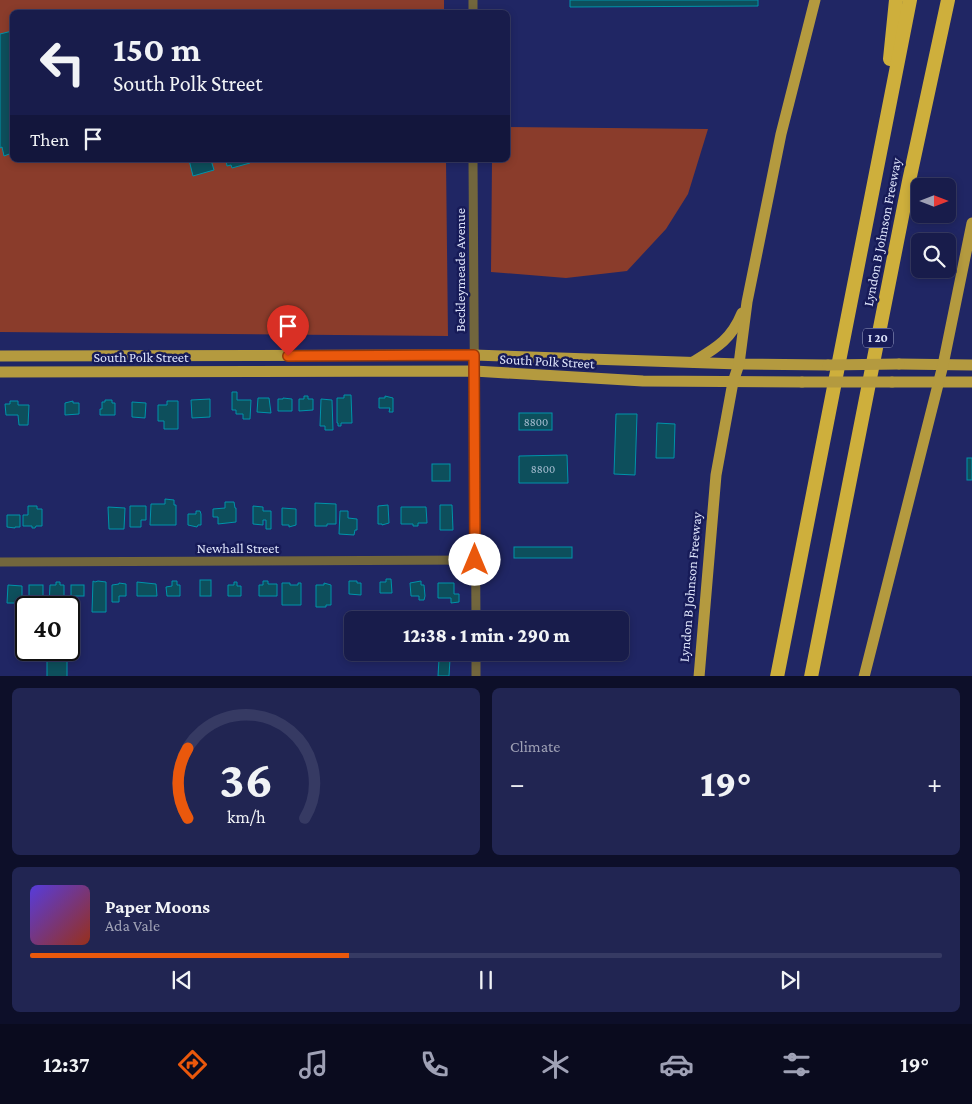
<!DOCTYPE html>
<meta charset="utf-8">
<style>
body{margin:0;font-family:"Crimson Pro",serif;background:#212552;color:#f1f3f6;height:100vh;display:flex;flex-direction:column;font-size:19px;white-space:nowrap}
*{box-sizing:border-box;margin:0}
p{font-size:16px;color:#9fa1b5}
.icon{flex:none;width:28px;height:28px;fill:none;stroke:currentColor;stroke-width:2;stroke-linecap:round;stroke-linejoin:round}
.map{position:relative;height:676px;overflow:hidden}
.drawer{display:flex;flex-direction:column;gap:12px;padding:12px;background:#0d0f29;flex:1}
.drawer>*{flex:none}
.guide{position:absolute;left:10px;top:10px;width:500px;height:152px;border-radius:8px;box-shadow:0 2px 8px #0003,0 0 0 1px #363a63;background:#181c4b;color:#f1f3f6;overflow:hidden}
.needle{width:32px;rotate:90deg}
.controls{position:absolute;left:911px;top:178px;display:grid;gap:10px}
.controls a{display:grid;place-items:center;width:45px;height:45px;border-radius:8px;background:#181c4b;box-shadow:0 2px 8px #0003,0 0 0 1px #363a63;font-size:25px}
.speed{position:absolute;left:15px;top:596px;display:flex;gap:10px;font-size:25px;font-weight:700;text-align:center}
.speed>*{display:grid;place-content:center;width:65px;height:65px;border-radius:50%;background:#181c4b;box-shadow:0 2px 8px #0003,0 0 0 1px #363a63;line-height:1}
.speed .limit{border:2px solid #111;border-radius:8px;background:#fff;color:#111}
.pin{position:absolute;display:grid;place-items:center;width:42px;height:42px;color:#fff;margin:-51px -21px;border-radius:50% 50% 50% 0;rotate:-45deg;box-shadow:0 0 5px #0007}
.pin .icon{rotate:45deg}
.me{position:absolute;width:55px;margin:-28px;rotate:0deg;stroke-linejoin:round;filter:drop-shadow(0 0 4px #0008)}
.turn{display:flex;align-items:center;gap:18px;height:105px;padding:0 20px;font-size:22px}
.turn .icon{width:65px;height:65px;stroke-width:2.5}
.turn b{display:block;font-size:35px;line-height:42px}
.then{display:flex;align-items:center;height:48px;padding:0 20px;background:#0003;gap:10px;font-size:19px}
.big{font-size:38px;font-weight:800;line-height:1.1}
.drawer .tile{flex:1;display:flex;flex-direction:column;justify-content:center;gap:8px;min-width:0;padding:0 18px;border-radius:8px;background:#212552}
.drawer .dial{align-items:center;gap:0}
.dial svg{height:130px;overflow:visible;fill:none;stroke:#363a63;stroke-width:7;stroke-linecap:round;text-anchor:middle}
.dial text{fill:#f1f3f6;stroke:none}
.song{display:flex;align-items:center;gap:15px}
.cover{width:60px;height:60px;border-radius:8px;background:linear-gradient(135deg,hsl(250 70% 55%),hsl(10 70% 35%))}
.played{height:5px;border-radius:2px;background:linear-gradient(90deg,#ea580c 35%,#363a63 35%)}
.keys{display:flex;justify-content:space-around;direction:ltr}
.heat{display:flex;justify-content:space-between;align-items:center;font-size:28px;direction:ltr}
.drawer .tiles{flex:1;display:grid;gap:12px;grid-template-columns:1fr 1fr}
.tile:last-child{grid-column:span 2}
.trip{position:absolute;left:344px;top:611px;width:285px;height:50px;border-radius:8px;background:#181c4b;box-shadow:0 2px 8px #0003,0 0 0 1px #363a63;font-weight:800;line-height:50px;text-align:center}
.tab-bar{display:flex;height:80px;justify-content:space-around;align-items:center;background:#0a0b1e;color:#9fa1b5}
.tab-bar .icon{width:35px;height:35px}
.tab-bar .selected{color:#ea580c}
.tab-bar b{font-size:22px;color:#f1f3f6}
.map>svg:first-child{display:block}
.green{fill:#8a3c2b}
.building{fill:#0d4f5c;stroke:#0093aa}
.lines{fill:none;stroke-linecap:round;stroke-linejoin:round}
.minor{stroke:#72663d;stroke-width:9}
.major{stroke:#b49a3f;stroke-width:11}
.highway{stroke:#ceaf3c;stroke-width:14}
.major-bridge{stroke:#b49a3f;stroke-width:11}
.route-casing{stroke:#983908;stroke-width:12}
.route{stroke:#ea580c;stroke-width:9}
.labels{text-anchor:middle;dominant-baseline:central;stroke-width:5;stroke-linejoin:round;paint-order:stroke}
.number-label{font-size:11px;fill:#aabfd3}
.shield{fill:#171b58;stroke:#a2a8ca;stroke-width:1}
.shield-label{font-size:12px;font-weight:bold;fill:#dee4fb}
.street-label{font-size:14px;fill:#dee4fb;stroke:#171b58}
</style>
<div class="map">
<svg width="972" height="677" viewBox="0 0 972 677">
<rect width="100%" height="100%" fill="#202664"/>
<!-- green -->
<g class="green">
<polygon points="0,0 444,0 444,12 12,12 12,160 446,160 448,336 0,332"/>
<polygon points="508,127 708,129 688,194 666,229 627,271 566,278 491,272 492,160 508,160"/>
</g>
<!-- building -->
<g class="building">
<polygon points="570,0 758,0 758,6 570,7"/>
<polygon points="12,31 12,153 4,156 2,147 0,148 0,34"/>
<polygon points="189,160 211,160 214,170 193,176"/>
<polygon points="226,160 251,160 249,161 250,163 232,168 231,165 227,166"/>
<polygon points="232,392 237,392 237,400 251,400 250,419 243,419 243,414 236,414 236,410 232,410"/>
<polygon points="344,395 351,395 352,423 341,423 341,426 338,426 338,423 337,423 337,398 344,398"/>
<polygon points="304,396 308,396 308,399 313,399 313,410 299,411 299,399 304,399"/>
<polygon points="385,396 393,398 393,412 389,412 390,408 379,408 379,398 385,398"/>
<polygon points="258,398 269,398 271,413 257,412"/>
<polygon points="283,398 292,399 292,411 278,411 278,399 283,399"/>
<polygon points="210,399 210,417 192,418 191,400"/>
<polygon points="321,399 332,400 333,430 325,430 325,426 320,426"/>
<polygon points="105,400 112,400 112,403 115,403 115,415 100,415 100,409 102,409 102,402 105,402"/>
<polygon points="10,401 18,401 18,405 29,405 28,425 19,425 18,415 6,415 5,404 10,404"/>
<polygon points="73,401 73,403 79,403 79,414 65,415 65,403"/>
<polygon points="167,401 178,401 178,429 164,429 164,421 158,421 158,405 167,405"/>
<polygon points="132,402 146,403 145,418 132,417"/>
<rect x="519" y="413" width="33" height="17"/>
<polygon points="616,414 637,414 635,475 614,474"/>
<polygon points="657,423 675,424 674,458 656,458"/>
<polygon points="567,455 568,483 519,483 519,456"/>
<rect x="967" y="458" width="5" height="22"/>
<rect x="432" y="464" width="18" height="17"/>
<polygon points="165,499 174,500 174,505 176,505 176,525 150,525 151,504 165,504"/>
<polygon points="225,502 234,502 235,508 236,508 236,522 218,524 218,517 213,517 213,509 225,508"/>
<polygon points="315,503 336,504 336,524 327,524 327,526 315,526"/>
<polygon points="388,505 389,523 382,525 382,524 378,524 378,506"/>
<polygon points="440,505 452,505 453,530 440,530"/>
<polygon points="28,506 37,506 37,509 42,509 42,526 36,526 35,528 32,528 32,526 23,526 23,515 28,515"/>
<polygon points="130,506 146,506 146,520 141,520 141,527 130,527"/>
<polygon points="253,506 263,507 263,511 271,511 271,529 266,529 266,520 263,520 263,525 253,524"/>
<polygon points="108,507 125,508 124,529 109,529"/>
<polygon points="401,507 426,507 427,523 418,523 418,526 413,526 413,524 401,524"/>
<polygon points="282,508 296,509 296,525 289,527 289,525 282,525"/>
<polygon points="196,511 200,511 201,514 201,525 198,525 197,527 188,525 188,514 196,514"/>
<polygon points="340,511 348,511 348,518 357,519 357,530 355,530 354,535 339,534"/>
<polygon points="7,515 20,515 20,527 15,527 15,528 7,527"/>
<rect x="514" y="547" width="58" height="11"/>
<polygon points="386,579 391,579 392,593 380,593 380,582 386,582"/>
<rect x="200" y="580" width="11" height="16"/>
<polygon points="93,581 95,582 98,581 106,582 106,612 92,612"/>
<polygon points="172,581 177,581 177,585 180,585 180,596 167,596 166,587 172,586"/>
<polygon points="263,581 268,581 268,584 277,584 277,596 259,596 259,585 263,585"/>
<polygon points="349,581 357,581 357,583 361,583 361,595 349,594"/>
<polygon points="421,581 421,585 424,585 425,596 424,600 419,600 419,596 411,596 410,583"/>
<polygon points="56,582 60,582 60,585 64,585 64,607 49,607 50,585 56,585"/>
<polygon points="137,582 156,584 157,596 137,596"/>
<polygon points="234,582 237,582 237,586 241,586 241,596 228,596 228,585 234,585"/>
<polygon points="119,583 126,584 126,596 119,596 119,602 112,602 112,585 119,584"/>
<polygon points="282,583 290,583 290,585 298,585 298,583 301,583 301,605 282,605"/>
<polygon points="324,583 331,585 331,605 326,605 326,607 316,607 316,585 324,585"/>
<polygon points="438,583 454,583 454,594 459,594 459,602 451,603 451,598 438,598"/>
<polygon points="8,585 22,586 22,603 7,603"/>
<rect x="29" y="585" width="14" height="13"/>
<rect x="71" y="585" width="13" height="11"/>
<polygon points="433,653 439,654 439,658 450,659 449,676 438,676 439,659 433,659"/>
<rect x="47" y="656" width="20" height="21"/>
</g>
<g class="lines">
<!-- minor -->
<g class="minor">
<polyline points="473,0 473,12"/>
<polyline points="473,160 476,620"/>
<polyline points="0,562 475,560"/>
<polyline points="476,652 476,677"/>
</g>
<!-- major -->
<g class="major">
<polyline points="0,356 474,355 739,364 828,365"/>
<path d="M693,362C716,348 731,340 742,313"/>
<polyline points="899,364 972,365"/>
<polyline points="0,372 474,371 643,381 802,382"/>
<polyline points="892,382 972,382"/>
<polyline points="699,677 716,475 733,382 739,364 747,302 781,134 815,0"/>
<polyline points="864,677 943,365 972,223"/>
</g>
<!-- highway -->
<g class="highway">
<polyline points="890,59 896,0"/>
<polyline points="777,677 910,0"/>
<polyline points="811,677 909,181 948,0"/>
</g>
<!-- major-bridge -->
<g class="major-bridge">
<polyline points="828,365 899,364"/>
<polyline points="802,382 892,382"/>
</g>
</g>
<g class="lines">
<defs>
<polyline id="route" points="288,356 474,355 475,560"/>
</defs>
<!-- route casing -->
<use href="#route" class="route-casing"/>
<!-- route -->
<use href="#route" class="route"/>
</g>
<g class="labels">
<!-- number labels -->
<g class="number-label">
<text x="536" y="422">8800</text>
<text x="543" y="469">8800</text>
</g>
<!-- shield labels -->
<rect class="shield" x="863" y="328.5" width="30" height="19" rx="4"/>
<g class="shield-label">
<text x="878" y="338">I 20</text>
</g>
<!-- street labels -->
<g class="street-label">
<text transform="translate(882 232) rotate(-79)">Lyndon B Johnson Freeway</text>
<text transform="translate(460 270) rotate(-90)">Beckleymeade Avenue</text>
<text x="141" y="357">South Polk Street</text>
<text transform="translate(547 361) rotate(3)">South Polk Street</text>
<text x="238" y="548">Newhall Street</text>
<text transform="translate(690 587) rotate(-85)">Lyndon B Johnson Freeway</text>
</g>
</g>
</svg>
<div class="controls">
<a><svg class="needle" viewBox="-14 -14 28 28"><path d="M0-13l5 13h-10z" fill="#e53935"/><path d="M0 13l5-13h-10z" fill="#9fa1b5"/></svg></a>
<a><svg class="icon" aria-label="search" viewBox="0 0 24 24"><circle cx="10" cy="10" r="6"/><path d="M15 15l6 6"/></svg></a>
</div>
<div class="speed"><div class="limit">40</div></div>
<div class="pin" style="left:288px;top:356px;background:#d93025"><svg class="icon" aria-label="arrive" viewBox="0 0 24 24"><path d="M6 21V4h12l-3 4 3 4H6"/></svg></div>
<svg class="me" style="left:475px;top:560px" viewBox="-20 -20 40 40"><circle r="19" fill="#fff"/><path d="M0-13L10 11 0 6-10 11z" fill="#ea580c"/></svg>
<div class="trip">12:38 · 1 min · 290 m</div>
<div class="guide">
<div class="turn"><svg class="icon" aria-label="left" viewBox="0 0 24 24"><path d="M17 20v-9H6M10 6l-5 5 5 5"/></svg><div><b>150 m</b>South Polk Street</div></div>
<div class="then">Then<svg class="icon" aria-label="arrive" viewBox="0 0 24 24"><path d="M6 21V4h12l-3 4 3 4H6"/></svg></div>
</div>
</div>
<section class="drawer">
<div class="tiles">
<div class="tile dial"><svg viewBox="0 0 100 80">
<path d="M14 69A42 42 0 1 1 86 69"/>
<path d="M14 69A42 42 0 0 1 14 26" stroke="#ea580c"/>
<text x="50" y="56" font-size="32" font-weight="700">36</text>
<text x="50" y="72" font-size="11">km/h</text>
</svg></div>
<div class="tile"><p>Climate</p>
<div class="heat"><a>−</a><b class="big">19°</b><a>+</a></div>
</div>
<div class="tile">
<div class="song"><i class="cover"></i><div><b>Paper Moons</b><p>Ada Vale</p></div></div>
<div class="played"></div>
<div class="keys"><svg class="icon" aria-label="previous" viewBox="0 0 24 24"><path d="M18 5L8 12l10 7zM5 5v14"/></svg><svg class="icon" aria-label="pause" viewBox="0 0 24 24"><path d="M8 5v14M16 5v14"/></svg><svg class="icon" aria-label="next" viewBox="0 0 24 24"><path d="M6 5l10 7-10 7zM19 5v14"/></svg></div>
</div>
</div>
</section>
<nav class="tab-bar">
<b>12:37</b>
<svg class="icon selected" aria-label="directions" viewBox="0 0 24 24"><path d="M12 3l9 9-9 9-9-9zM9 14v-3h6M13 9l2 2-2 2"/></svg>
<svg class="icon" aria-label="music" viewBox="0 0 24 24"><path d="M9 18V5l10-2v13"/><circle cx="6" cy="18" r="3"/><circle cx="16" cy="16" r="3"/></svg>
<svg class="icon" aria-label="phone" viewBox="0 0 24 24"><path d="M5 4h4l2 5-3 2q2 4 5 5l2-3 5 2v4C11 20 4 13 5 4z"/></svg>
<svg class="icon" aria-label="climate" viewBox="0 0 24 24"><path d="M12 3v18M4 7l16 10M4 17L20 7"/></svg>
<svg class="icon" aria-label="car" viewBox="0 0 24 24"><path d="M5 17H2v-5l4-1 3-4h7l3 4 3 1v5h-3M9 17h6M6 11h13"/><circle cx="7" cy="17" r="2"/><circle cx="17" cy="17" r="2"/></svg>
<svg class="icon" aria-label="filters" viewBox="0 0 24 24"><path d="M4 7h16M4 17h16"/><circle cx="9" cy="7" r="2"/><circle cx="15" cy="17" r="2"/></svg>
<b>19°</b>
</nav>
